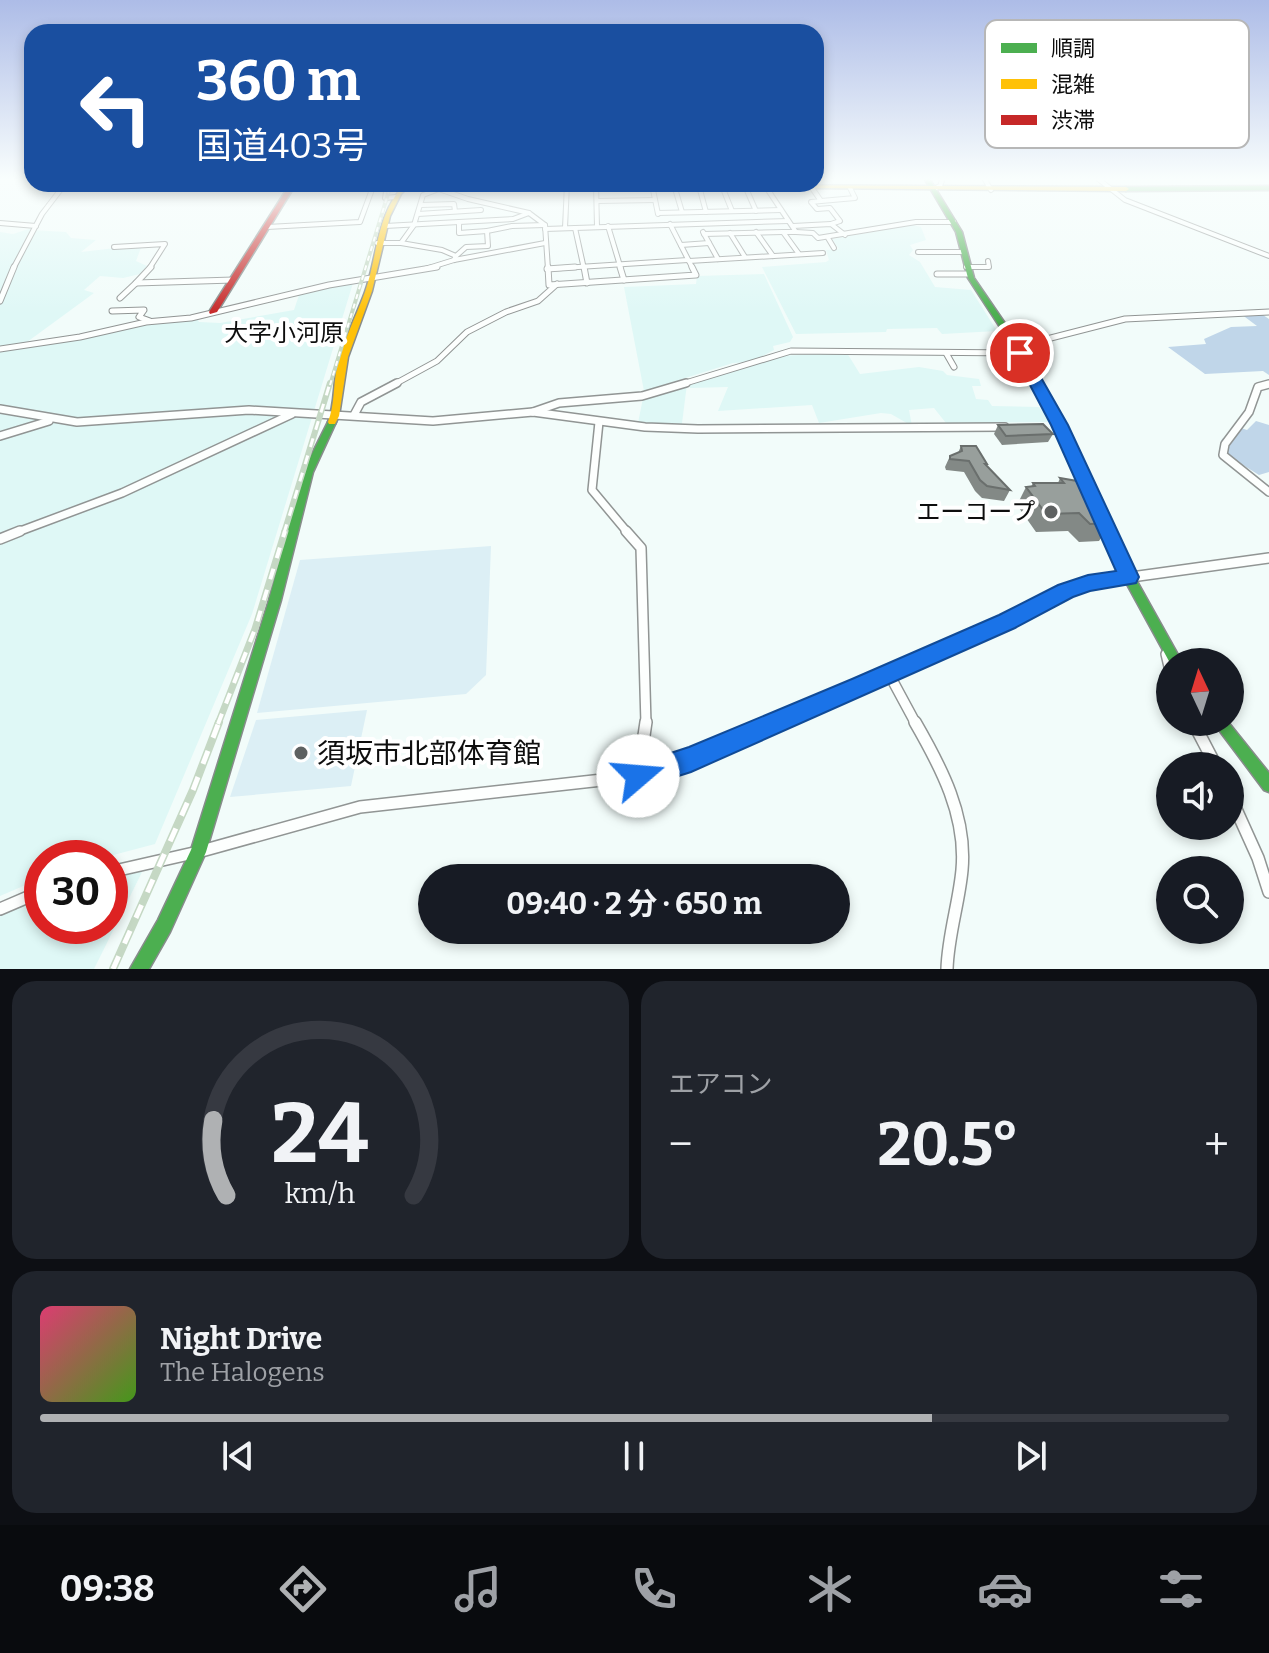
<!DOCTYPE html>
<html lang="ja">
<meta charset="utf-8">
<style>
body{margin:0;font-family:Bitter,"Noto Sans JP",serif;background:#20242c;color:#f1f3f6;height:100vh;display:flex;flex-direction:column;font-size:30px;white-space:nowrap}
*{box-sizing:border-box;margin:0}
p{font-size:26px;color:#9ea1a6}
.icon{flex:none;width:44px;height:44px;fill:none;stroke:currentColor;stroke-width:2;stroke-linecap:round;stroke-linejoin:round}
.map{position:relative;height:969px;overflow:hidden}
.details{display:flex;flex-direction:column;gap:12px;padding:12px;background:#0d0f14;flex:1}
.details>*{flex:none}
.banner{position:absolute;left:24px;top:24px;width:800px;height:168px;border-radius:24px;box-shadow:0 4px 12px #0003;background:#1a4fa0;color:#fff;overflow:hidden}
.needle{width:52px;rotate:356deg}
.fabs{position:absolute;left:1156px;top:648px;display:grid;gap:16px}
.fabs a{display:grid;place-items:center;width:88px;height:88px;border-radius:50%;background:#171b24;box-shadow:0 4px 12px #0003;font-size:40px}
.speed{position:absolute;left:24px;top:840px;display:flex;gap:16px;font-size:40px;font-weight:700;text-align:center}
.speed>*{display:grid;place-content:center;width:104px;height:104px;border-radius:50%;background:#171b24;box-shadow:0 4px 12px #0003;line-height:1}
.speed .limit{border:12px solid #d22;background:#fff;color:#111}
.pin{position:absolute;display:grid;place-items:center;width:68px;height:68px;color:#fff;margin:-34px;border:4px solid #fff;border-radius:50%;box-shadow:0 2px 8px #0007}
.me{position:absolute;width:88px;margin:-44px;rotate:72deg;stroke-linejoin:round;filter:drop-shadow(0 0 6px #0008)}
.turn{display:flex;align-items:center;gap:28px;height:168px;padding:0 40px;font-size:36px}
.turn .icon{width:104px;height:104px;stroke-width:2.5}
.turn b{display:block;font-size:56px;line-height:68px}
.big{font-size:60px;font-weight:700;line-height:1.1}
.details .card{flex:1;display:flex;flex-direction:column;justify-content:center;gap:12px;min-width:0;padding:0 28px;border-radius:24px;background:#20242c}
.details .dial{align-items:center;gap:0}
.dial svg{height:208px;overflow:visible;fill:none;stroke:#363941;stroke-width:7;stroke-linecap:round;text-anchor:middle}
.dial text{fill:#f1f3f6;stroke:none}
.song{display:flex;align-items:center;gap:24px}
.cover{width:96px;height:96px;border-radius:12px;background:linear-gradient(135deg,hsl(340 70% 55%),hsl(100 70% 35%))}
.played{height:8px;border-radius:4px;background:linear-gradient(90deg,#afb1b3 75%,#363941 75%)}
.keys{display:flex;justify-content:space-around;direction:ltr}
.heat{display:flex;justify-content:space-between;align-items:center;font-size:44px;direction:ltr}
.details .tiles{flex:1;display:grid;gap:12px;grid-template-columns:1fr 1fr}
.card:last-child{grid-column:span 2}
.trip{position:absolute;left:418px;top:864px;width:432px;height:80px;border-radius:40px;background:#171b24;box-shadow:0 4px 12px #0003;font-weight:700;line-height:80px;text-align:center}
.menu{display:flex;height:128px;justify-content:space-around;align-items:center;background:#090b0e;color:#9ea1a6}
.menu .icon{width:56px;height:56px}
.menu .selected{color:#afb1b3}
.menu b{font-size:36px;color:#f1f3f6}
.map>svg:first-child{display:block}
.farmland{fill:#dff8f6}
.forest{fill:#c0d6e9}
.pitch{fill:#dceff5}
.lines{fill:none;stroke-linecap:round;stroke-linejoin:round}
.street-far4-casing{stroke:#919594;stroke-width:6}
.street-far3-casing{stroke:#919594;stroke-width:7}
.street-far2-casing{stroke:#919594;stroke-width:10}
.street-far1-casing{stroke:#919594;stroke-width:12}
.street-casing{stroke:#919594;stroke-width:14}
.fast-casing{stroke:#878c8b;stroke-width:3}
.slow-casing{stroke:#878c8b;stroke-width:3}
.jam-casing{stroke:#878c8b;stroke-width:3}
.street-far4{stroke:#fdfffe;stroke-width:4}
.street-far3{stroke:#fdfffe;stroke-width:5}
.street-far2{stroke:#fdfffe;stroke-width:7}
.street-far1{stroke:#fdfffe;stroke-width:9}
.street{stroke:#fdfffe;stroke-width:11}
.fast{fill:#4caf50;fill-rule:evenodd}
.slow{fill:#ffc107;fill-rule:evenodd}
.jam{fill:#c62828;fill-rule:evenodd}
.rail-far3-casing{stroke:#c5d8c4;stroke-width:4}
.rail-far2-casing{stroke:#c5d8c4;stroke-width:6}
.rail-far1-casing{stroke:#c5d8c4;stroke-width:7}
.rail-casing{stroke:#c5d8c4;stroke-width:8}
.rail-far3{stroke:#fff;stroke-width:2;stroke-dasharray:5;stroke-linecap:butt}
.rail-far2{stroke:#fff;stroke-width:3;stroke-dasharray:9;stroke-linecap:butt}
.rail-far1{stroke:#fff;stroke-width:4;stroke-dasharray:11;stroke-linecap:butt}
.rail{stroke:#fff;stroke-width:5;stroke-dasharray:14;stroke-linecap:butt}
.wall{fill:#838986}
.building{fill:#989f9c;stroke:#6a6f6d;stroke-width:2}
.route{fill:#1a73e8;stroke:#114b97;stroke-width:2}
.poi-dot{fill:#5e6161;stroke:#fff;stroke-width:3}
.labels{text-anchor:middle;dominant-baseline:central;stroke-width:8;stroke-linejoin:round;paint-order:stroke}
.far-quarter-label{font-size:24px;fill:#0e0e0e;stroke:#fff}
.poi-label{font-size:24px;fill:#0e0e0e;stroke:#fff;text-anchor:end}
.near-poi-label{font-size:28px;fill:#0e0e0e;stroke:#fff;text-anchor:start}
.key{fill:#fff;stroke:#b7b7b7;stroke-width:2}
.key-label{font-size:22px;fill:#0e0e0e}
</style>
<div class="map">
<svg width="1269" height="969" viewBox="0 0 1269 969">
<rect width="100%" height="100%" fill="#f2fcfa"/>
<!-- farmland -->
<g class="farmland">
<polygon points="913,225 921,227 926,240 910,245 913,250 909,255 920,262 935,287 971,290 997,331 942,334 937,328 887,329 886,332 796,334 762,267 826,262 829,260 826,250 839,249 832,239"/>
<polygon points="32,228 31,230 66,232 71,238 96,240 81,252 142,245 136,261 147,266 140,274 123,278 100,276 84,290 94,293 23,345 152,323 197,318 199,322 220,323 294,310 300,292 353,283 252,614 155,844 102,858 42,858 42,878 0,896 0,232 13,234"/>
<polygon points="764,274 793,337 790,342 773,346 774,350 751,362 733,363 644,391 624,287 696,284 697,276"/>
<polygon points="847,353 860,374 919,367 943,371 947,375 979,379 981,386 972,386 976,399 988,400 992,406 1039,407 1051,422 946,423 934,408 909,410 912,426 891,414 881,413 819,423 812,405 718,411 728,387 690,388 690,384 778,356"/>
<polygon points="687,384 681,431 637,428 643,398"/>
<polygon points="147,862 94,969 0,969 0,910 42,894 42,926 110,926 110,873"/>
</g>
<!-- forest -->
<g class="forest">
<polygon points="1260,313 1269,319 1269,375 1263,371 1205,374 1168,347 1206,344 1204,339 1231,327 1257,326 1241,314"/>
<polygon points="1256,421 1269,425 1269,472 1259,475 1219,450 1222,439 1241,428 1247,430"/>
</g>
<!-- pitch -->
<g class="pitch">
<polygon points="491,546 486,675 466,694 257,713 300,560"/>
<polygon points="367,710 351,786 230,797 256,720"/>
</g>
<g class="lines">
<defs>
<g id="street-far4">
<polyline points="984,178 991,190"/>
<polyline points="1097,178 1125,200 1269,256"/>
<polyline points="408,184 430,186 468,199 529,213 545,225 548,269"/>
<polyline points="596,184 597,227"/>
<polyline points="652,185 658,214"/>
<polyline points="674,185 682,212"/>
<polyline points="699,186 706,212"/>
<polyline points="722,186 732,211"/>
<polyline points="745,186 756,211"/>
<polyline points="766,187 796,232 783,232 799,254"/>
<polyline points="812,188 821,201 811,202 817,209 830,208 840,221 831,224"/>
<polyline points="934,189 940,186 943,178"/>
<polyline points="386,192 385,198 395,197"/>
<polyline points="597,201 655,200"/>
<polyline points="821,201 855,198 850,188"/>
<polyline points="421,205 454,204 455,211"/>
<polyline points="658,213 781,210"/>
<polyline points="418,214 481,210"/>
<polyline points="0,223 36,226"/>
<polyline points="670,224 693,269"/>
<polyline points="385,226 459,222"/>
<polyline points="608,226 621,269"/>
<polyline points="793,226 831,224 845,235"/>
<polyline points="267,227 360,222 374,184"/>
<polyline points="565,228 567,184"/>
<polyline points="575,228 584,269"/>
<polyline points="545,229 788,221"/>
<polyline points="487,231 459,233 459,222 513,219 529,213"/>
<polyline points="703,232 718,259"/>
<polyline points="756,232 773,256"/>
<polyline points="796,232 813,233 818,238 916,222 954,222"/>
<polyline points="730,233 745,257"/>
<polyline points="704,234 783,232"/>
<polyline points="828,238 834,248"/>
<polyline points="377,243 401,243 414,225 423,195 439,189"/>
<polyline points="401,243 442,250 456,256 454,260"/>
<polyline points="681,245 709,243"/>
<polyline points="114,247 165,244 149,269"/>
<polyline points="918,252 963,252"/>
<polyline points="456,256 466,247 488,246 487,231 512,226 545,225"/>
<polyline points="689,261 823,253"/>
<polyline points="966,267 989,267 988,261"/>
<polyline points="13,269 42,214 65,184"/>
<polyline points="425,269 454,260 545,243"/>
<polyline points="547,269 688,260"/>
</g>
<g id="street-far3">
<polyline points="548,267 549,285 696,275 692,267"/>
<polyline points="584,267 587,283"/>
<polyline points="620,267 624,280"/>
<polyline points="547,269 575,267"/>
<polyline points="937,274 969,274"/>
<polyline points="136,283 151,267"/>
<polyline points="120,298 136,283 233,280"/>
<polyline points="0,301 14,267"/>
<polyline points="112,311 144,310 139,317 150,321"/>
<polyline points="1015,344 1043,340 1125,319 1269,312"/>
<polyline points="0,349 80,337 146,322 191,318 329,285 437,267"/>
<polyline points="946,353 954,367"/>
<polyline points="393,385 437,361 467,332 506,312 538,301 557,284"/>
<polyline points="679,385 791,351 1020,353"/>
<polyline points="1266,385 1269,384"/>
</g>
<g id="street-far2">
<polyline points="1269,384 1258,387 1249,412 1225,444 1223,455 1269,492"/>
<polyline points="0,409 77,422 249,410 433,421 533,412 645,427 698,429 1005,427"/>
<polyline points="533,412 559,403 642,396 686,383"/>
<polyline points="354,415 361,402 397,383"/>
<polyline points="599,422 592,490 628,533"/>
<polyline points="0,436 49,421"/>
<polyline points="15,533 122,493 292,414"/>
</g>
<g id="street-far1">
<polyline points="626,531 641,548 646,724"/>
<polyline points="0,539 20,531"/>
<polyline points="1166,654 1170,671"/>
<polyline points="889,674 916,724"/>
<polyline points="771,724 1007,622 1088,583 1269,558"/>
</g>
<g id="street">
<path d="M915,722C941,767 967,816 962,870C959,903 948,935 947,969"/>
<polyline points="1193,722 1216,766"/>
<polyline points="638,776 646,722"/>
<polyline points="1230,796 1258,858 1269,892"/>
<polyline points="110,872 198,852 360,807 638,776 691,759 775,722"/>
<polyline points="0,909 42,891"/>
</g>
<g id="fast">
<polygon points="924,178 929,178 962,232 974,278 1019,344 1064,425 1134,576 1182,662 1170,663 1123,577 1054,425 1011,344 968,278 956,232"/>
<polygon points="1269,186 1269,190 1126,191 1123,189 1126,187"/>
<polygon points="332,419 336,422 313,472 281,600 206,852 170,932 149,969 130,969 158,920 191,850 269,600 303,472 328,422"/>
<polygon points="1213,722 1228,722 1269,773 1269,792 1264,790"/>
</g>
<g id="slow">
<path d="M405,184H411L401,194L390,216L372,291L348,357L339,416L335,424H329L328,422C335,404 333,386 337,367C343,341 356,317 365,292C378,255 376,214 405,184Z"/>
<polygon points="585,184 1126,187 1129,189 1126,191 588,186"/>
</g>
<polygon id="jam" points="290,184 296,184 217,312 210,314 209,312"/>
</defs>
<!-- street-far4 casing -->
<use href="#street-far4" class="street-far4-casing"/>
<!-- street-far3 casing -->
<use href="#street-far3" class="street-far3-casing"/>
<!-- street-far2 casing -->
<use href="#street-far2" class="street-far2-casing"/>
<!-- street-far1 casing -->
<use href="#street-far1" class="street-far1-casing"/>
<!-- street casing -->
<use href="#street" class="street-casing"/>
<!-- fast casing -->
<use href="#fast" class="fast-casing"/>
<!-- slow casing -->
<use href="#slow" class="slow-casing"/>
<!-- jam casing -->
<use href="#jam" class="jam-casing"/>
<!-- street-far4 -->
<use href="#street-far4" class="street-far4"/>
<!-- street-far3 -->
<use href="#street-far3" class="street-far3"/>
<!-- street-far2 -->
<use href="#street-far2" class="street-far2"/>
<!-- street-far1 -->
<use href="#street-far1" class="street-far1"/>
<!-- street -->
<use href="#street" class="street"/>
<!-- fast -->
<use href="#fast" class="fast"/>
<!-- slow -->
<use href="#slow" class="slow"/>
<!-- jam -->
<use href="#jam" class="jam"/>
<defs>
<polyline id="rail-far3" points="330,385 391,184"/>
<polyline id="rail-far2" points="284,533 330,383"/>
<polyline id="rail-far1" points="218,724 255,629 285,531"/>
<polyline id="rail" points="113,969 193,790 219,722"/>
</defs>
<!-- rail-far3 casing -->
<use href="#rail-far3" class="rail-far3-casing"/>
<!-- rail-far2 casing -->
<use href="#rail-far2" class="rail-far2-casing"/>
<!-- rail-far1 casing -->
<use href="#rail-far1" class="rail-far1-casing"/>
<!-- rail casing -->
<use href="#rail" class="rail-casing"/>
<!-- rail-far3 -->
<use href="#rail-far3" class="rail-far3"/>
<!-- rail-far2 -->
<use href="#rail-far2" class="rail-far2"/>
<!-- rail-far1 -->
<use href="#rail-far1" class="rail-far1"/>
<!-- rail -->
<use href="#rail" class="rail"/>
</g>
<!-- wall -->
<g class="wall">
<polygon points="998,425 1053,434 1048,442 1002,445 994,434"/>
<polygon points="961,446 987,464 987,466 1010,490 1004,501 982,498 975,491 964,472 946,470 945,467 950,456 958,453"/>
<polygon points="1060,478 1111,523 1099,541 1079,542 1068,531 1036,532 1017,505 1026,487 1031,487 1033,483 1058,483"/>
</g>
<!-- building -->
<g class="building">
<polygon points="1043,424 1053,434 1006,436 998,425"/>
<polygon points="961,446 976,446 987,464 985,464 1010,490 987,486 980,480 969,461 950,459 950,456 962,451"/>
<polygon points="1060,478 1077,481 1111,523 1090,524 1079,513 1046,514 1026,487 1035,486 1033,483 1064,483"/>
</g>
<!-- sky -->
<linearGradient id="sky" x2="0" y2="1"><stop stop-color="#adbce7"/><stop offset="0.57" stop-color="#f9fefd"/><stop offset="1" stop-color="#f9fefd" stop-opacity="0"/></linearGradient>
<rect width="1269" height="314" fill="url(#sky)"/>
<!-- route -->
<polygon class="route" points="1020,348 1027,353 1068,425 1139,577 1136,583 1090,591 1073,597 1015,628 691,772 638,789 628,785 624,776 628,767 689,747 852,679 999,615 1058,585 1088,575 1116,571 1051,425 1013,353"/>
<!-- markers -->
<g class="poi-dot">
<circle cx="1051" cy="512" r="8"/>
<circle cx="301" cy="753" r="8"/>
</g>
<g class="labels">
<!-- far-quarter labels -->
<g class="far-quarter-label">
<text x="284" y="333">大字小河原</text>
</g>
<!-- poi labels -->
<g class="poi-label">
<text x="1035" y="512">エーコープ</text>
</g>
<!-- near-poi labels -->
<g class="near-poi-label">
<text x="317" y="753">須坂市北部体育館</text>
</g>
</g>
<!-- legend -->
<rect x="985" y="20" width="264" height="128" rx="12" class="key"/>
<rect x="1001" y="43" width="36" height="10" fill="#4caf50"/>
<rect x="1001" y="79" width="36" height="10" fill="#ffc107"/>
<rect x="1001" y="115" width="36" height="10" fill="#c62828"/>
<g class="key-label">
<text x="1051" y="56">順調</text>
<text x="1051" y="92">混雑</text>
<text x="1051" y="128">渋滞</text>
</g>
</svg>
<div class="fabs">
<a><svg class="needle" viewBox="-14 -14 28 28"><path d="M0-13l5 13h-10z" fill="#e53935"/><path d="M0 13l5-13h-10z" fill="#9ea1a6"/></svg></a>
<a><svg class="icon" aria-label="sound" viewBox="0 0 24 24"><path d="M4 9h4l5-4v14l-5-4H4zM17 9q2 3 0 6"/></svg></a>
<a><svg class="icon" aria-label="search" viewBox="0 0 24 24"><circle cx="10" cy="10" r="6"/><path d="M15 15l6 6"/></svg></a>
</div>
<div class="speed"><div class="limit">30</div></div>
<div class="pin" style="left:1020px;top:353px;background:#d93025"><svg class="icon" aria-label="arrive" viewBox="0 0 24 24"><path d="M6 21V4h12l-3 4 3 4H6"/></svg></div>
<svg class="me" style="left:638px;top:776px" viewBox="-20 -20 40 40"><circle r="19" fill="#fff"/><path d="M0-13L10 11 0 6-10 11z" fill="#1a73e8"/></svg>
<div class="trip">09:40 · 2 分 · 650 m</div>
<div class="banner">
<div class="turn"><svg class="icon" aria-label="left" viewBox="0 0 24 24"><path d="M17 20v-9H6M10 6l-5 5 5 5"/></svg><div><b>360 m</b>国道403号</div></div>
</div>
</div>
<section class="details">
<div class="tiles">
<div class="card dial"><svg viewBox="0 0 100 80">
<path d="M14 69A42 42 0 1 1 86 69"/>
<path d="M14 69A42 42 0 0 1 9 40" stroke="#afb1b3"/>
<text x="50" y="56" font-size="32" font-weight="700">24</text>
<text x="50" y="72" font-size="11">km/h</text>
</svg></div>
<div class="card"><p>エアコン</p>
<div class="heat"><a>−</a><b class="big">20.5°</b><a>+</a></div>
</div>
<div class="card">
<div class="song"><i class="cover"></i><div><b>Night Drive</b><p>The Halogens</p></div></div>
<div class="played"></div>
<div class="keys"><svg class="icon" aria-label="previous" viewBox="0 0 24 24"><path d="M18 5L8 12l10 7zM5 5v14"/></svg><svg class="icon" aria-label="pause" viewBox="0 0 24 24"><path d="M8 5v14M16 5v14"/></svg><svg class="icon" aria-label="next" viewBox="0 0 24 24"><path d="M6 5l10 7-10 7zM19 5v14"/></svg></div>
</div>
</div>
</section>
<nav class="menu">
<b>09:38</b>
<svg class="icon selected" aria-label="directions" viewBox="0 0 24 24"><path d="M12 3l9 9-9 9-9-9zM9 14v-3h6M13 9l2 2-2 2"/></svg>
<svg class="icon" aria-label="music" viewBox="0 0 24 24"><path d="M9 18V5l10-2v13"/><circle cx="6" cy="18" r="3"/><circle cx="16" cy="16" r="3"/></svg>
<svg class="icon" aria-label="phone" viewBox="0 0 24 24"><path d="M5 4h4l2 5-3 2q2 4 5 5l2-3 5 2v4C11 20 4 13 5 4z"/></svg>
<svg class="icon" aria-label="climate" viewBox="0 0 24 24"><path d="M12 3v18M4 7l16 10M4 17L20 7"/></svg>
<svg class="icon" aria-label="car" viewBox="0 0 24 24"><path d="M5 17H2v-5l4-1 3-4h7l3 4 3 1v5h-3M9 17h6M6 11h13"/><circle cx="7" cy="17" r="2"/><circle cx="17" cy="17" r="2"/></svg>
<svg class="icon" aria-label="filters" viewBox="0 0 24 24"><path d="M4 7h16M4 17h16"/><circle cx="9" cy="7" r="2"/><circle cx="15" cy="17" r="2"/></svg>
</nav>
